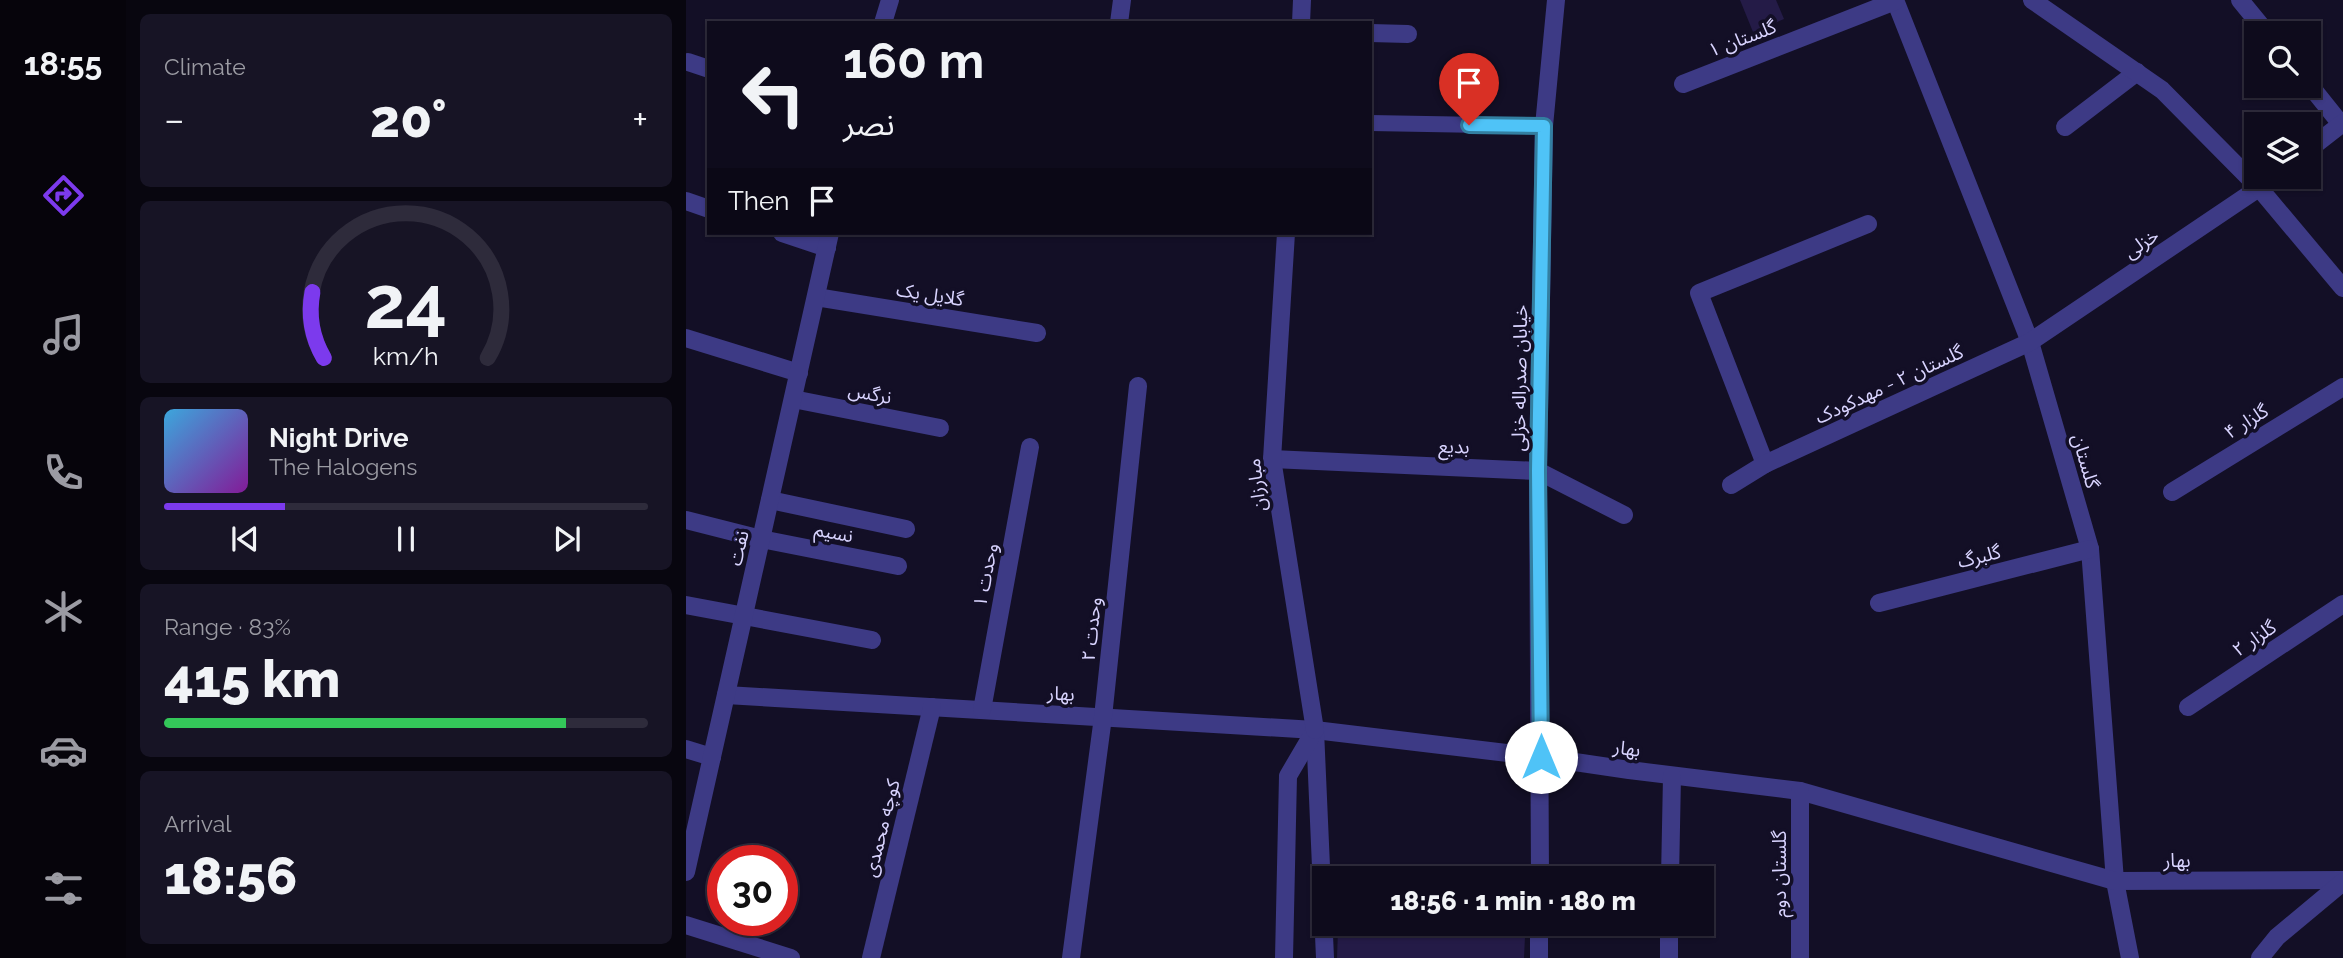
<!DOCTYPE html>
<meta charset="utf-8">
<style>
body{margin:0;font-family:Raleway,"Noto Sans Arabic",sans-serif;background:#171425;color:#f1f3f6;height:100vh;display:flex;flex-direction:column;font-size:26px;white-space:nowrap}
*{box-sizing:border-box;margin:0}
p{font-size:23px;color:#9b9ba3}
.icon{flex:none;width:38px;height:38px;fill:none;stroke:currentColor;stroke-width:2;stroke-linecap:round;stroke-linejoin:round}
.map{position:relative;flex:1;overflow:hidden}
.side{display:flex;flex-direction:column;gap:14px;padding:14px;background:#08060f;width:560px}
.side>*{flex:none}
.banner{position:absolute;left:21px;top:21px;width:665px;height:214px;border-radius:0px;box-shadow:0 2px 5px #0004,0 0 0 2px #2e2b3b;background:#0e0b1c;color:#f1f3f6;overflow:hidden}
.tools{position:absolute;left:1558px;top:21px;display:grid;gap:14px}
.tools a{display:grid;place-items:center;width:77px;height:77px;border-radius:0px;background:#0e0b1c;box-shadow:0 2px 5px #0004,0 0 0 2px #2e2b3b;font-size:35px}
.speed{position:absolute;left:21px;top:845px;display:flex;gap:14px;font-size:35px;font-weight:700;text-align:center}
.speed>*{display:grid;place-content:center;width:91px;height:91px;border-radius:50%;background:#0e0b1c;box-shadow:0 2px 5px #0004,0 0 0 2px #2e2b3b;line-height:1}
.speed .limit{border:10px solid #d22;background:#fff;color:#111}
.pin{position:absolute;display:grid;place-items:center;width:60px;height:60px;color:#fff;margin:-72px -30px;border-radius:50% 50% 50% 0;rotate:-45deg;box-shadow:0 0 7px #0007}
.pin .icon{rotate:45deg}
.me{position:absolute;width:77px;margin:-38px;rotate:0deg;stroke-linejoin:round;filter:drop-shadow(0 0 5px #0008)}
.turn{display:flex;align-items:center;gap:24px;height:147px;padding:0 21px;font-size:32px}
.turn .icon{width:91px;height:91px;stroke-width:2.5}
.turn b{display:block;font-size:49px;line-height:60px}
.then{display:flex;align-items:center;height:66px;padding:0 21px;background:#0003;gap:14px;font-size:26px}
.big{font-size:52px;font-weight:800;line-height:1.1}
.side .widget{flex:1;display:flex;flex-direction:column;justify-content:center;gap:10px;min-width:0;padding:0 24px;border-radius:10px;background:#171425}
.side .dial{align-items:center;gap:0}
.dial svg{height:182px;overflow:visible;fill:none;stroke:#2e2b3b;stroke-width:7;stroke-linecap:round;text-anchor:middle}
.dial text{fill:#f1f3f6;stroke:none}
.song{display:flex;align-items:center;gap:21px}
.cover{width:84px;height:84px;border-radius:10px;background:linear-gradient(135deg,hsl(200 70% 55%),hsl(290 70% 35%))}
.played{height:7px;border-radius:4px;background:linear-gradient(90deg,#7c3aed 25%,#2e2b3b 25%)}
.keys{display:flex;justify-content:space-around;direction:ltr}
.heat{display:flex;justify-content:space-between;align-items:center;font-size:38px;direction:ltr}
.charge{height:10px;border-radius:5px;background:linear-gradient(90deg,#34c759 83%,#2e2b3b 0)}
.trip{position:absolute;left:626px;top:866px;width:402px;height:70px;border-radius:0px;background:#0e0b1c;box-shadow:0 2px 5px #0004,0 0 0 2px #2e2b3b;font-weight:800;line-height:70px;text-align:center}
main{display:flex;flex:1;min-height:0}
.menu{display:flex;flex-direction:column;width:126px;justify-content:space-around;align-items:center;background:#06040b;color:#9b9ba3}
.menu .icon{width:49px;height:49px}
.menu .current{color:#7c3aed}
.menu b{font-size:32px;color:#f1f3f6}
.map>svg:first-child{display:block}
.building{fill:#241b47}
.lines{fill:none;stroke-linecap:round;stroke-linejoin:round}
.service{stroke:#3d3a85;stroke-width:16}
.minor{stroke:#3d3a85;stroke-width:18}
.tertiary{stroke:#3d3a85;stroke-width:18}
.route-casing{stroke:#337fa1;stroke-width:18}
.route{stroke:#4fc3f7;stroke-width:12}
.labels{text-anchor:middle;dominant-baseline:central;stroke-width:7;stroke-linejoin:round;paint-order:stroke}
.street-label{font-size:19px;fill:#d9d4ff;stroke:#130f26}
</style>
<main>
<nav class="menu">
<b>18:55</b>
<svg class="icon current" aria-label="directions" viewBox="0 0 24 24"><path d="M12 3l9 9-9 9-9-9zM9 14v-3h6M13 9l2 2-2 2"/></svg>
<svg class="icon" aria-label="music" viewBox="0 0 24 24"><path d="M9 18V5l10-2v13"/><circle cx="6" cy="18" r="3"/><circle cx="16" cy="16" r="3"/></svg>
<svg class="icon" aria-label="phone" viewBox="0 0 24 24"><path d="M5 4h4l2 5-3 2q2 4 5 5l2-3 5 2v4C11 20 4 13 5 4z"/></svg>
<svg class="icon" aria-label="climate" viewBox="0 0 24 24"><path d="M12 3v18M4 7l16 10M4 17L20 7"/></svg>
<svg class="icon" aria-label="car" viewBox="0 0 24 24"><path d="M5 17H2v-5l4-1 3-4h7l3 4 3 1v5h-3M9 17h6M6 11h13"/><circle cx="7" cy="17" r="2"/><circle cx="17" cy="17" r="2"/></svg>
<svg class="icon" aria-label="filters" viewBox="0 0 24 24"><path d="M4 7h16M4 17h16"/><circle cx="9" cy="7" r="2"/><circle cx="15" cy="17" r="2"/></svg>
</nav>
<section class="side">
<div class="widget"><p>Climate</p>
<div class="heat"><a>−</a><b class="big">20°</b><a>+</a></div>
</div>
<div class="widget dial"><svg viewBox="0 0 100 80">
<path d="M14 69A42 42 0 1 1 86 69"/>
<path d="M14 69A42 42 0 0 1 9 40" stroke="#7c3aed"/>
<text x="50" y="56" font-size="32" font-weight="700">24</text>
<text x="50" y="72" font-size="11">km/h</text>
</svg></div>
<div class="widget">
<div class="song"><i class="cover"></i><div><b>Night Drive</b><p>The Halogens</p></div></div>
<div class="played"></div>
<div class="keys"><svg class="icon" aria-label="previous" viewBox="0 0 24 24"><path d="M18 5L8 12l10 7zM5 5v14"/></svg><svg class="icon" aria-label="pause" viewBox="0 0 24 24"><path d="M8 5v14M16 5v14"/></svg><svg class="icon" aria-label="next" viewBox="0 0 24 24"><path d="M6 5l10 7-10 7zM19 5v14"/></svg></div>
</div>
<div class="widget"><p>Range · 83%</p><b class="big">415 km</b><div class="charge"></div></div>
<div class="widget"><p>Arrival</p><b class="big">18:56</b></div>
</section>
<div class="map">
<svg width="1657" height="958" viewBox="0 0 1657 958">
<rect width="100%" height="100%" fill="#130f26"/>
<!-- building -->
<g class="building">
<polygon points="1054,0 1090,0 1098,19 1067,32"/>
<polygon points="652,930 839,936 838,958 651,958"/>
</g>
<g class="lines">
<!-- service -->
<polyline class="service" points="684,123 858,126"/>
<!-- minor -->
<g class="minor">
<polyline points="1209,0 1344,342 1404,549 1429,881 1444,958"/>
<polyline points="1554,0 1581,33"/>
<polyline points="433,23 436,0"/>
<polyline points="684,33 722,34"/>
<polyline points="2,62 23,69"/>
<polyline points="1622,83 1655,124"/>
<polyline points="997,84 1209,1"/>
<polyline points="1379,127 1451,72"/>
<polyline points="1622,150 1657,123"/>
<polyline points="0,201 23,209"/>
<polyline points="96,233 141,248"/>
<polyline points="130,297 351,333"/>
<polyline points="0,338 113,373"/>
<polyline points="107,399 254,428"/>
<polyline points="586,459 852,471 938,515"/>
<polyline points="1079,464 1013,293 1182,224"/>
<polyline points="1045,485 1079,464 1344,342 1589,177"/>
<polyline points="1486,492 1657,387"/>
<polyline points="84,500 220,529"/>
<polyline points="0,520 75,539 212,566"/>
<polyline points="1193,603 1404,549"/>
<polyline points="0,605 186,640"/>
<polyline points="40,695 629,730 855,757 943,770 1114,791 1429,881 1657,880"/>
<polyline points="1502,707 1657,604"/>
<polyline points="296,710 344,447"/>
<polyline points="629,730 639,958"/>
<polyline points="0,749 26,757"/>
<polyline points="854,878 852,471 858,126 870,0"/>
<polyline points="984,878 986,776"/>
<polyline points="0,925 105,958"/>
<polyline points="185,958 246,707"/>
<polyline points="385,958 417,717 452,386"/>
<polyline points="598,958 602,776 629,730"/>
<polyline points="853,958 853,924"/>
<polyline points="983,958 983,924"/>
<polyline points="1114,958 1114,791"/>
</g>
<!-- tertiary -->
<g class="tertiary">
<polyline points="1346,0 1476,90 1574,189 1657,288"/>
<polyline points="197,23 204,0"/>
<polyline points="615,23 616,0"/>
<polyline points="600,233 586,459 629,730"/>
<polyline points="0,872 144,233"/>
<polyline points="1574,958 1591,937 1657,882"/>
</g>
</g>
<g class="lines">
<defs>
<polyline id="route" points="783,125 858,126 852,471 855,757"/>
</defs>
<!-- route casing -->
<use href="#route" class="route-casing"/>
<!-- route -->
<use href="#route" class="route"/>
</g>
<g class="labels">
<!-- street labels -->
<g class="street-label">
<text transform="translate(1056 38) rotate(-21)">گلستان ۱</text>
<text transform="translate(1455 243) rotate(-34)">خزلی</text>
<text transform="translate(244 294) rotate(9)">گلایل یک</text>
<text transform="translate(833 378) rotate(-89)">خیابان صدراله خزلی</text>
<text transform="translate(1203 384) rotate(-25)">گلستان ۲ - مهدکودک</text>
<text transform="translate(184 393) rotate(11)">نرگس</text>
<text transform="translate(1560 421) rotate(-32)">گلزار ۴</text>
<text transform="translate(768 446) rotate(2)">بدیع</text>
<text transform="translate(1400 461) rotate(74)">گلستان</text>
<text transform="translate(570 485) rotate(-97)">مبارزان</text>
<text transform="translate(148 532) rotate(11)">نسیم</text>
<text transform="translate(52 548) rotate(-77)">نفت</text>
<text transform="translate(1293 556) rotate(-14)">گلبرگ</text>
<text transform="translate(299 575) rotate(-79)">وحدت ۱</text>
<text transform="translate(405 629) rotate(-84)">وحدت ۲</text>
<text transform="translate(1568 638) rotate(-34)">گلزار ۲</text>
<text transform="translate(375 693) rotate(3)">بهار</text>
<text transform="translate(941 748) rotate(8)">بهار</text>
<text transform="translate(195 828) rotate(-76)">کوچه محمدی</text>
<text x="1491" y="860">بهار</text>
<text transform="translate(1093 874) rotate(-90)">گلستان دوم</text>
</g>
</g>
</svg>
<div class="tools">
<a><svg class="icon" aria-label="search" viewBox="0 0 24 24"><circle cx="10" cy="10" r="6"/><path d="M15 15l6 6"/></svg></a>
<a><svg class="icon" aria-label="layers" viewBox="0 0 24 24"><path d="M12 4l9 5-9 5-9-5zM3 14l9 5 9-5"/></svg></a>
</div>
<div class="speed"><div class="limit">30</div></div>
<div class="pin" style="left:783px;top:125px;background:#d93025"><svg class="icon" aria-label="arrive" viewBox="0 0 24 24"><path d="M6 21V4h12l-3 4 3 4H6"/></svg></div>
<svg class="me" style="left:855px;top:757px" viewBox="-20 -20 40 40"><circle r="19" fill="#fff"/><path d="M0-13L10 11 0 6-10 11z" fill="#4fc3f7"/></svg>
<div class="trip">18:56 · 1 min · 180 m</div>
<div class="banner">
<div class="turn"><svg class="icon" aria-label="left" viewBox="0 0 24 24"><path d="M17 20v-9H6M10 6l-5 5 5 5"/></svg><div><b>160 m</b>نصر</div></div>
<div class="then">Then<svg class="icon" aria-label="arrive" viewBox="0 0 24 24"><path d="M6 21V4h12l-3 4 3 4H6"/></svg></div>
</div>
</div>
</main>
